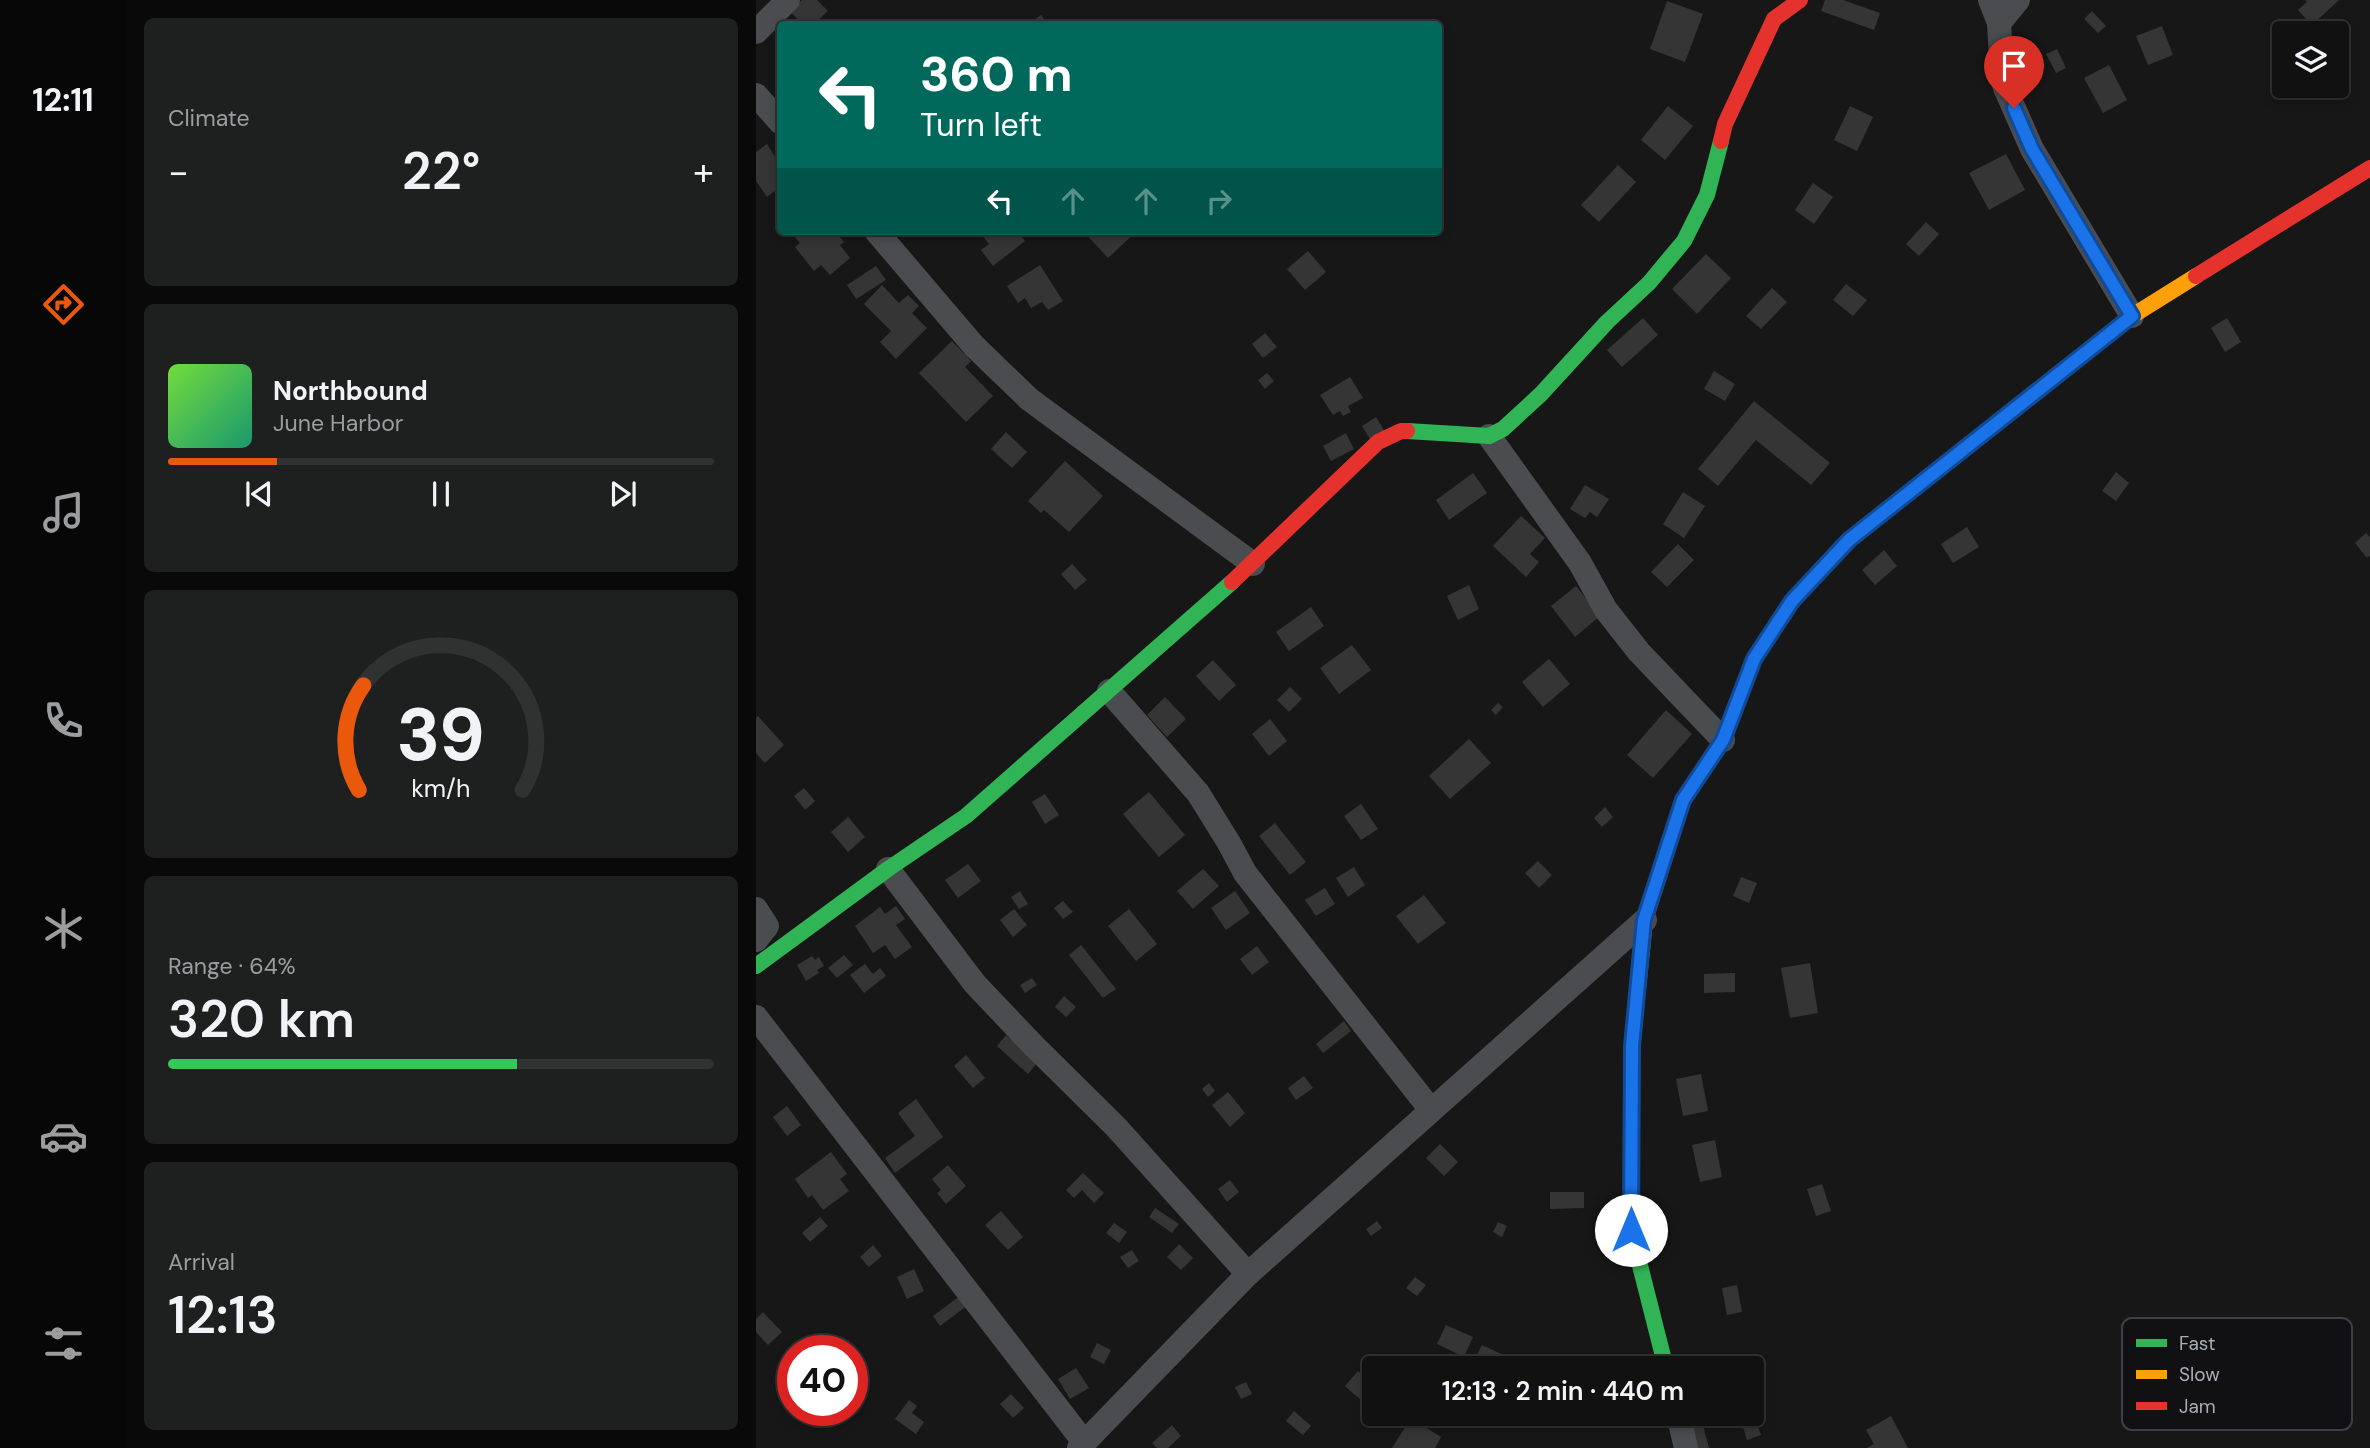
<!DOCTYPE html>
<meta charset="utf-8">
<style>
body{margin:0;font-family:"DM Sans",sans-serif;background:#1e1f1f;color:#f1f3f6;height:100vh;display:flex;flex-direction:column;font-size:26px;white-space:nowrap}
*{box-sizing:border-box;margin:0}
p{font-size:23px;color:#9c9d9f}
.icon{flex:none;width:38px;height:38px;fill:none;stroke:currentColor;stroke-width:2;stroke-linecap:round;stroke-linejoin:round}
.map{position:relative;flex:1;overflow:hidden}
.drawer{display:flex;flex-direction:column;gap:18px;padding:18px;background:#090909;width:630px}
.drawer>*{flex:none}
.hud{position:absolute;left:21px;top:21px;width:665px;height:214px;border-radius:7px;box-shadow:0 4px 10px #0003,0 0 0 2px #303131;background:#00695c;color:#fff;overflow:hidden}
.buttons{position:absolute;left:1516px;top:21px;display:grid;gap:14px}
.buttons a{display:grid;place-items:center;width:77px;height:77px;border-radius:7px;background:#111;box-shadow:0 4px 10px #0003,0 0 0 2px #303131;font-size:35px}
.speed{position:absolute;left:21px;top:1335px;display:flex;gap:14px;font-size:35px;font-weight:700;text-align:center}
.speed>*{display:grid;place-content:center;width:91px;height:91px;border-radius:50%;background:#111;box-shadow:0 4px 10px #0003,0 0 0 2px #303131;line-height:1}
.speed .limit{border:10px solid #d22;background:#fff;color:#111}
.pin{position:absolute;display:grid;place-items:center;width:60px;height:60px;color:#fff;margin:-72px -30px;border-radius:50% 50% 50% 0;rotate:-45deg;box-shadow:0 0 7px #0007}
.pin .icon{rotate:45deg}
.me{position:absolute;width:77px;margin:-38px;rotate:0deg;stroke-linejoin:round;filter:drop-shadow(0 0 5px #0008)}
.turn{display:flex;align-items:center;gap:24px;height:147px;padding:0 28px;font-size:32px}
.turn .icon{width:91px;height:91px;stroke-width:2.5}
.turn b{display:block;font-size:49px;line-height:60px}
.lanes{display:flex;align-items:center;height:66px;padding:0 28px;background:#0003;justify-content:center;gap:35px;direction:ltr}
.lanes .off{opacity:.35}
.big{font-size:52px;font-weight:600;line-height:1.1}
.drawer .widget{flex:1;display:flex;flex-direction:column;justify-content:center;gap:10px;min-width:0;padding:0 24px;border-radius:10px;background:#1e1f1f}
.drawer .dial{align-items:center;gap:0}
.dial svg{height:182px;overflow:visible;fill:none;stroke:#303131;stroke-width:7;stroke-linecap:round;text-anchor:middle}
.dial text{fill:#f1f3f6;stroke:none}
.song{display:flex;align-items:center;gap:21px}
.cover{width:84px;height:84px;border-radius:10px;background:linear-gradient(135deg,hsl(100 70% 55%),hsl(160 70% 35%))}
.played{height:7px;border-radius:4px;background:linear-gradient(90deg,#ea580c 20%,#303131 20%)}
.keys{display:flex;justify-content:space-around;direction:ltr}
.heat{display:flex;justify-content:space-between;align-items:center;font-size:38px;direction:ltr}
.charge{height:10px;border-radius:5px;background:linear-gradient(90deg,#34c759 64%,#303131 0)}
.trip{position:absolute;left:606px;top:1356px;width:402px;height:70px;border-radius:7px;background:#111;box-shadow:0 4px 10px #0003,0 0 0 2px #303131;font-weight:600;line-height:70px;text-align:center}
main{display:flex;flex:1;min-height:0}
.tab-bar{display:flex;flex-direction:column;width:126px;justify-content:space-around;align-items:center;background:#070707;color:#9c9d9f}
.tab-bar .icon{width:49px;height:49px}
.tab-bar .active{color:#ea580c}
.tab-bar b{font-size:32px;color:#f1f3f6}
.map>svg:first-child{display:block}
.building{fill:#353536}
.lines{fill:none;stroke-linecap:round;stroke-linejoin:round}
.street{stroke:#4b4c50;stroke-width:24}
.fast{stroke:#30b455;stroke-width:16}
.slow{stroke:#ff9f0a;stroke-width:16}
.jam{stroke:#e5322d;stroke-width:16}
.route-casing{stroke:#114b97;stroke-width:18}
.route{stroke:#1a73e8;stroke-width:12}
.key{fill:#111113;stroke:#3e4045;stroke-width:2}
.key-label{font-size:19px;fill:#a8adb8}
</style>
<main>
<nav class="tab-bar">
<b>12:11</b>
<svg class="icon active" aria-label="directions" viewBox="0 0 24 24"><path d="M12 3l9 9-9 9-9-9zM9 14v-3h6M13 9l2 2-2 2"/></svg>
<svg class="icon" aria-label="music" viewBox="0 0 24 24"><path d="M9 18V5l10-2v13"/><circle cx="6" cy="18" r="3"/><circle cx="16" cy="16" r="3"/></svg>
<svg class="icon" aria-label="phone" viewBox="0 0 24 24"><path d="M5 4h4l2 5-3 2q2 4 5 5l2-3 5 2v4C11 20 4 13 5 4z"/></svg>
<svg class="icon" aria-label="climate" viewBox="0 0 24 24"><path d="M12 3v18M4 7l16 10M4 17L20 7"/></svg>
<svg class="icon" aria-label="car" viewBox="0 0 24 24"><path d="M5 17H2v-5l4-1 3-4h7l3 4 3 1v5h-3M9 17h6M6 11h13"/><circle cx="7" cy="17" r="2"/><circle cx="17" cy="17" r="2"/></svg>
<svg class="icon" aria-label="filters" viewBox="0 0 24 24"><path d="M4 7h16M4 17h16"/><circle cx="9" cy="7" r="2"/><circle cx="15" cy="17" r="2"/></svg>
</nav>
<section class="drawer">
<div class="widget"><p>Climate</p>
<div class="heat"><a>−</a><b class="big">22°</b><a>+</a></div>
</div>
<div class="widget">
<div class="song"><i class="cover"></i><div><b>Northbound</b><p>June Harbor</p></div></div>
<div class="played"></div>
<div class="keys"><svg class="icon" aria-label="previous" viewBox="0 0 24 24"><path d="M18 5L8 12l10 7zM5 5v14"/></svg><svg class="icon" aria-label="pause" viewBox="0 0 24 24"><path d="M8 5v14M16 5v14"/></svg><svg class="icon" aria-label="next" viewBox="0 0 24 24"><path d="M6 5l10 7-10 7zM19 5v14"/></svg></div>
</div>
<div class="widget dial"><svg viewBox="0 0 100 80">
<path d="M14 69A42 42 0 1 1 86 69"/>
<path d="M14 69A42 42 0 0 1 16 23" stroke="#ea580c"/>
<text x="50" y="56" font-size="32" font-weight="700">39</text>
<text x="50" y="72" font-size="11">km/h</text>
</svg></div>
<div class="widget"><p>Range · 64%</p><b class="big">320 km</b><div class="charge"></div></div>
<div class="widget"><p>Arrival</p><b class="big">12:13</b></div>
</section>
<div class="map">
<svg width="1614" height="1448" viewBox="0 0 1614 1448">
<rect width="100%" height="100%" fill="#171717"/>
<!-- building -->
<g class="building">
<polygon points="46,0 61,0 72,11 58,24 47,24 34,12"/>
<polygon points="1069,0 1087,0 1124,13 1118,30 1065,11"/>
<polygon points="1549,0 1583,0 1556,25 1542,10 1551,2"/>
<polygon points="911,1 947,14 929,62 894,49"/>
<polygon points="1336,11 1350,26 1342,33 1328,19"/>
<polygon points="285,15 292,24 273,24"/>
<polygon points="1406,26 1417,55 1392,65 1380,36"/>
<polygon points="1301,49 1310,68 1300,73 1290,54"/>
<polygon points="1353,65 1371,100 1347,113 1328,78"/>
<polygon points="912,106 937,126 909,160 885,140"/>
<polygon points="1094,106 1117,117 1101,151 1078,140"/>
<polygon points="11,144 24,165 24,187 11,197 0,181 0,152"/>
<polygon points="1250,154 1269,190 1233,210 1213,173"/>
<polygon points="862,165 880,182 843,222 825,205"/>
<polygon points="1057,183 1077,197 1058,224 1039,210"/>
<polygon points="1170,222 1183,234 1163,256 1150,244"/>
<polygon points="44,231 79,231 88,242 84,245 94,258 74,275 65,265 58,271 39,247 44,243 38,236"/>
<polygon points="223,231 261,231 269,241 237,266 225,250 233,244"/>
<polygon points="327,231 381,231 352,258"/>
<polygon points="552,251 570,272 549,290 531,269"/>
<polygon points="950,254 975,278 941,314 916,289"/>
<polygon points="284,265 307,301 292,310 286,302 275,308 269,298 262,303 251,286"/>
<polygon points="120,266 130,280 100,299 91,285"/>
<polygon points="1090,284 1111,300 1097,316 1077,300"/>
<polygon points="126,285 143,303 152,295 163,306 156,313 171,328 140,359 124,342 135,331 108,304"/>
<polygon points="1016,288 1031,302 1005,329 990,316"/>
<polygon points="887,318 902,335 866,367 851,350"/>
<polygon points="1471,318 1485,342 1469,352 1455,328"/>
<polygon points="509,333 521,347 507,358 496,344"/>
<polygon points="196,341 215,361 209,367 237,396 210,422 163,373"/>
<polygon points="958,371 979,384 969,401 948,389"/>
<polygon points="511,373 518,381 509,389 502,380"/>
<polygon points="594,377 607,398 592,406 595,412 587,416 584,411 577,415 564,395"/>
<polygon points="998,401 1074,463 1055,485 1000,440 962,486 942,469"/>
<polygon points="620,417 629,432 615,441 606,426"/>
<polygon points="250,432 271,452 256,468 235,449"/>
<polygon points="590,433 598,449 575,461 567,446"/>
<polygon points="309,461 347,496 313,532 288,510 285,513 272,501"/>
<polygon points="1360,472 1373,483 1360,501 1346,491"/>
<polygon points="717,473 731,493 693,520 680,500"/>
<polygon points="829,485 853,499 841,517 834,512 829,518 814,509"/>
<polygon points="927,492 949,506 928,538 907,524"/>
<polygon points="765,516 789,538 774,554 783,562 770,577 737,546"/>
<polygon points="1211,527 1223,547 1197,563 1185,544"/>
<polygon points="1610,533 1614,537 1614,556 1611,558 1599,543"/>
<polygon points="922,544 938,560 911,587 895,572"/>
<polygon points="1128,550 1141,566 1119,585 1106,570"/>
<polygon points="316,564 331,580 319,590 305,574"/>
<polygon points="713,585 723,609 702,620 691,596"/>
<polygon points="820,586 844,616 819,637 795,606"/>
<polygon points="555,607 568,626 533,651 520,632"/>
<polygon points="596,645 615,670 583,694 564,668"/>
<polygon points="793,659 814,684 787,707 766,682"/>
<polygon points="457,660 480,685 463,701 440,676"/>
<polygon points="534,687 546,699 533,712 521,700"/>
<polygon points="409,697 430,719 411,737 391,715"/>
<polygon points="742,703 747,707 740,715 735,710"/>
<polygon points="910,710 936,734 897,778 871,755"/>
<polygon points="2,716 28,745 9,763 0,753 0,718"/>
<polygon points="514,719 531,741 513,756 496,734"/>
<polygon points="713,739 735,763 694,799 673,776"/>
<polygon points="48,788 59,801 49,810 38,796"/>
<polygon points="393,792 429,835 403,857 367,814"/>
<polygon points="289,794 303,815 289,824 276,802"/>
<polygon points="605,804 622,829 605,840 588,816"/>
<polygon points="849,807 857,817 846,827 838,818"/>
<polygon points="92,817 109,837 92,852 75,832"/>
<polygon points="519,823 550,862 534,875 503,836"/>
<polygon points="782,861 796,875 783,888 769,873"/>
<polygon points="212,864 225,881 202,898 189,880"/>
<polygon points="598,867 609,885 592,897 580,878"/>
<polygon points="447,869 463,886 437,909 421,891"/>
<polygon points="985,877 1001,883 993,903 977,896"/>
<polygon points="569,888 579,904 560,916 549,900"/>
<polygon points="264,891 272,904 263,909 255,897"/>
<polygon points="479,891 494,913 470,930 455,908"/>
<polygon points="668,895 690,923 662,944 640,916"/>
<polygon points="307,901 317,912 307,919 298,908"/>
<polygon points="140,906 149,919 140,925 156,947 139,959 129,945 117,953 99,926 124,907 129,914"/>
<polygon points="258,909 271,925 257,937 244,920"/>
<polygon points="373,909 401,944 380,961 352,926"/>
<polygon points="325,945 360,989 347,998 313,955"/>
<polygon points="501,946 513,962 496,975 484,959"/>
<polygon points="88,955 97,965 81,978 72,968"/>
<polygon points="56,956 59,960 63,957 68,966 61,970 63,973 50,981 41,965"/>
<polygon points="1054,963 1062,1013 1034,1018 1025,968"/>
<polygon points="109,964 117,974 124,968 130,976 108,993 94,975"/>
<polygon points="979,973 979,992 948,993 948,974"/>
<polygon points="276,978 281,985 269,993 264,985"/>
<polygon points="308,996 320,1007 310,1017 299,1007"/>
<polygon points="588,1021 595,1031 567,1053 560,1044"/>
<polygon points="250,1035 282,1062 272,1074 241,1046"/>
<polygon points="210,1055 229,1078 217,1088 198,1066"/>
<polygon points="945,1074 952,1111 927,1116 920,1079"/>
<polygon points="548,1076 557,1088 540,1100 532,1088"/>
<polygon points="453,1083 459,1091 452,1097 446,1089"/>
<polygon points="472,1092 489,1113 474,1127 456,1105"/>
<polygon points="160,1099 187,1137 139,1173 129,1158 159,1136 142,1113"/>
<polygon points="31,1106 45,1125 31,1136 17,1117"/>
<polygon points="959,1140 966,1177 944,1182 936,1145"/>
<polygon points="684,1144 702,1162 688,1176 670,1158"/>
<polygon points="75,1152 91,1174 84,1179 93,1191 67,1210 56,1195 52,1198 39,1179"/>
<polygon points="192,1165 210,1186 190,1204 181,1193 185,1190 176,1179"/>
<polygon points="327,1173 348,1193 338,1203 326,1190 318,1198 310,1190"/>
<polygon points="474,1180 483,1192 471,1202 462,1189"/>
<polygon points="1066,1184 1075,1211 1060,1216 1051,1189"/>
<polygon points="794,1192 828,1192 828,1208 794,1209"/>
<polygon points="399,1208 423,1224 416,1233 393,1217"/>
<polygon points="245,1211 267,1237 252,1250 229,1225"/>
<polygon points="64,1217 72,1226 54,1242 46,1233"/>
<polygon points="621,1221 626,1228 615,1236 610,1229"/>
<polygon points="742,1222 751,1226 746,1237 737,1232"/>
<polygon points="358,1223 371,1232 363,1243 350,1233"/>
<polygon points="423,1244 437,1258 425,1270 411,1257"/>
<polygon points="117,1245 126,1256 113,1267 104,1257"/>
<polygon points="376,1250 383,1261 372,1268 364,1257"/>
<polygon points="158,1269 168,1291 151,1299 141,1277"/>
<polygon points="659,1277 670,1285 661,1296 650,1288"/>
<polygon points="981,1285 986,1312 971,1315 966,1288"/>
<polygon points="205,1295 212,1305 184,1326 177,1316"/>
<polygon points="7,1312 26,1332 12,1345 0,1332 0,1319"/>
<polygon points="690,1325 717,1337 708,1357 681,1344"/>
<polygon points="341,1343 355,1350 348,1364 334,1357"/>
<polygon points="726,1345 756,1359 752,1368 731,1368 717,1362"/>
<polygon points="320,1368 333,1388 314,1399 302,1379"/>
<polygon points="602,1371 618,1385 606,1401 589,1386"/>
<polygon points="490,1382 496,1394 485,1399 479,1387"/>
<polygon points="255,1394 268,1408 257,1418 244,1404"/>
<polygon points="153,1400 161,1406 156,1413 168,1422 160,1434 139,1419"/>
<polygon points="538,1411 555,1426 547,1435 530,1421"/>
<polygon points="929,1414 944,1414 953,1448 937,1448"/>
<polygon points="983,1414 997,1414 1005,1435 991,1440"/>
<polygon points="1135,1416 1152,1448 1111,1448 1118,1444 1110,1430"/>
<polygon points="655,1418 685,1437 679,1448 636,1448"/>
<polygon points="416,1425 425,1436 412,1448 401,1448 396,1443"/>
</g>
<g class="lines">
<!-- street -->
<g class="street">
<polyline points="1234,0 1243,23 1246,76 1249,88 1276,149 1376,316"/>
<polyline points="1243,23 1262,0"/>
<polyline points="0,32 32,0"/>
<polyline points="0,95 24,122"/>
<polyline points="120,231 218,346 273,399 497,564"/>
<polyline points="733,436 824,563 850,610 883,652 967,740"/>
<polyline points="353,691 442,793 473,843 489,873 675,1110"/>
<polyline points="132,869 219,984 277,1045 360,1127 492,1274"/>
<polyline points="0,909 11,926 0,940"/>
<polyline points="0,1017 328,1442"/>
<polyline points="922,1414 930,1448"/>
<polyline points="323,1448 492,1274 889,920"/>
</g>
<!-- fast -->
<g class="fast">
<polyline points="651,431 733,436 747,429 785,394 851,322 893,283 928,241 951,195 965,141"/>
<polyline points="887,941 876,1046 875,1230 910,1368"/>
<polyline points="0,966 132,869 210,816 476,582"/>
</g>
<!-- slow -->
<polyline class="slow" points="1005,648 1036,601 1093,540 1376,316 1440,276"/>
<!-- jam -->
<g class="jam">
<polyline points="965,141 969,124 1018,19 1044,0"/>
<polyline points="1440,276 1614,168"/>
<polyline points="476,582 622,442 645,431 651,431"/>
<polyline points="887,941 889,920 927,800 967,740 998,659 1005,648"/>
</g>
</g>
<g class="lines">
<defs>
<polyline id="route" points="875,1230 876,1046 888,920 927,800 967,740 998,659 1036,601 1093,540 1376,316 1276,149 1258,108"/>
</defs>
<!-- route casing -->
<use href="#route" class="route-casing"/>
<!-- route -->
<use href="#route" class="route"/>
</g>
<!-- legend -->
<rect x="1366" y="1318" width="230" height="112" rx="10" class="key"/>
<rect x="1380" y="1339" width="31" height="8" fill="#30b455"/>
<rect x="1380" y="1370" width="31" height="9" fill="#ff9f0a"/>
<rect x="1380" y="1402" width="31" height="8" fill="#e5322d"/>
<g class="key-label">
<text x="1423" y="1350">Fast</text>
<text x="1423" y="1381">Slow</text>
<text x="1423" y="1413">Jam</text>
</g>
</svg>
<div class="buttons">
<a><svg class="icon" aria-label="layers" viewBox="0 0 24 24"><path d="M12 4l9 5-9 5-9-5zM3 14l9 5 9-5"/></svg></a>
</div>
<div class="speed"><div class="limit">40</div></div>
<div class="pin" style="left:1258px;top:108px;background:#d93025"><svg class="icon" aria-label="arrive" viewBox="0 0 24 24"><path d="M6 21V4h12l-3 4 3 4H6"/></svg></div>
<svg class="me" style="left:875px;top:1230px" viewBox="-20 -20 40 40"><circle r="19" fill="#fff"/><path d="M0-13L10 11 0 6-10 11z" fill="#1a73e8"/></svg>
<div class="trip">12:13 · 2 min · 440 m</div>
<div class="hud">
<div class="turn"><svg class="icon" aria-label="left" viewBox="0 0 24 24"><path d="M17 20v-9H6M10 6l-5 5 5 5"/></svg><div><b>360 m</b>Turn left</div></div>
<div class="lanes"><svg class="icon" aria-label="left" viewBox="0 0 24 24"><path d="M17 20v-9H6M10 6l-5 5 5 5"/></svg><svg class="icon off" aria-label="ahead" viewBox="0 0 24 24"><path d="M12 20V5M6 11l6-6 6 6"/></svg><svg class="icon off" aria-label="ahead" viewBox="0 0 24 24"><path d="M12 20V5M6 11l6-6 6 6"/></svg><svg class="icon off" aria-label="right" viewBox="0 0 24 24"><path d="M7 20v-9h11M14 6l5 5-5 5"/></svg></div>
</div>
</div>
</main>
